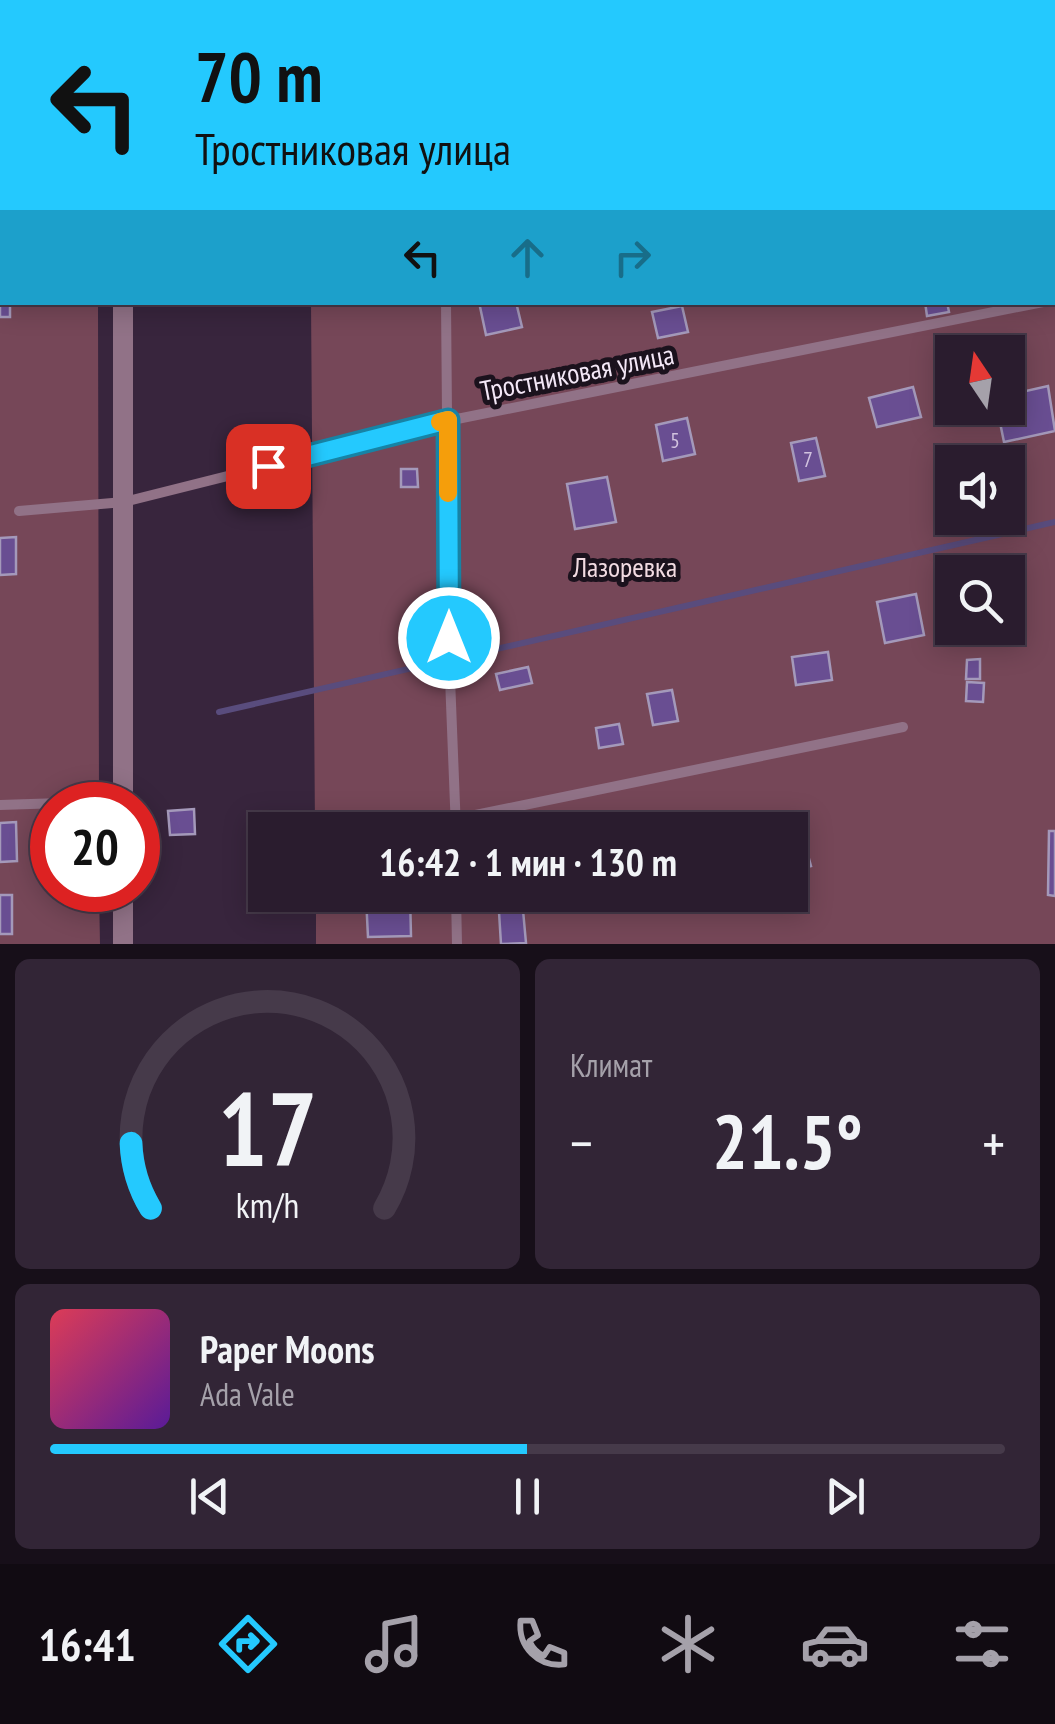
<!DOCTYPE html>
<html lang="ru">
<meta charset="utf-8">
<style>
body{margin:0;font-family:"PT Sans Narrow",sans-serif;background:#322536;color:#f1f3f6;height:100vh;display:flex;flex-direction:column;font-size:38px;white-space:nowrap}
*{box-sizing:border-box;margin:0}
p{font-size:32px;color:#a5a1aa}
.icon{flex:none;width:55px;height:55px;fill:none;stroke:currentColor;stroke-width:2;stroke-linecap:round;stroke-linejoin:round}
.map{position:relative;height:944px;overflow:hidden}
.side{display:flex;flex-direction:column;gap:15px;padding:15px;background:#170f19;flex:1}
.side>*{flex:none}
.hud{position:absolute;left:0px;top:0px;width:1055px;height:305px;box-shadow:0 5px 25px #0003,0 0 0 2px #463a4a;background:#24c9fe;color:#111;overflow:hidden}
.needle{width:65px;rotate:347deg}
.controls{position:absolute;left:935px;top:335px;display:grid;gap:20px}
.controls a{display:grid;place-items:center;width:90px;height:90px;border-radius:0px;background:#2a1c2e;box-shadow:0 5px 25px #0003,0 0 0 2px #463a4a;font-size:50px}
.speed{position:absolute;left:30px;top:782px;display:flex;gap:20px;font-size:50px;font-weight:700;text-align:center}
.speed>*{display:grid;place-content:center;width:130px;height:130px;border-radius:50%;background:#2a1c2e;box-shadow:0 5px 25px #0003,0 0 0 2px #463a4a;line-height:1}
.speed .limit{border:15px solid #d22;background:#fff;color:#111}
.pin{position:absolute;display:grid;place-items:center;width:85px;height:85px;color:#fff;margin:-42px;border-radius:20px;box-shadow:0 5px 15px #0006}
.me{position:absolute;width:110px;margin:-55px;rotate:0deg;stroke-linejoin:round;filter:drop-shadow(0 0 8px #0008)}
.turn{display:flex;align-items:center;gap:35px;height:210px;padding:0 30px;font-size:45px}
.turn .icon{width:130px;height:130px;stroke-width:2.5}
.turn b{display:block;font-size:70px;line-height:85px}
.lanes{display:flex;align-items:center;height:95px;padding:0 30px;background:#0003;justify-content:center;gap:50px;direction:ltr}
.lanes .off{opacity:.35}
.big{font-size:75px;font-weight:600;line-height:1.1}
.side .tile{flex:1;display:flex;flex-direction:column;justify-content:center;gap:15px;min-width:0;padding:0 35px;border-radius:15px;background:#322536}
.side .dial{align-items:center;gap:0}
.dial svg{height:260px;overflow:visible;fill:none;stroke:#463a4a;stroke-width:7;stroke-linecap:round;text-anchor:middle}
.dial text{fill:#f1f3f6;stroke:none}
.song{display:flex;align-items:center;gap:30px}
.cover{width:120px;height:120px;border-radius:15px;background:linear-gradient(135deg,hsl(350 70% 55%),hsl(270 70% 35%))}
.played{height:10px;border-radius:5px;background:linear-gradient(90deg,#24c9fe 50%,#463a4a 50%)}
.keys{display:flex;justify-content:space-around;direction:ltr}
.heat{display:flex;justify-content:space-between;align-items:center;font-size:55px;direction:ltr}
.side .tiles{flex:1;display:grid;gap:15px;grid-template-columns:1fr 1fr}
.tile:last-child{grid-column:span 2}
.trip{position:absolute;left:248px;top:812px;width:560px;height:100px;border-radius:0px;background:#2a1c2e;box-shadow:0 5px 25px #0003,0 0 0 2px #463a4a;font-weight:600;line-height:100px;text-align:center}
.tab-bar{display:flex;height:160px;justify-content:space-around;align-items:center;background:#110b12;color:#a5a1aa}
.tab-bar .icon{width:70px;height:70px}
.tab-bar .selected{color:#24c9fe}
.tab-bar b{font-size:45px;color:#f1f3f6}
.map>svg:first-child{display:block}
.green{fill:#764758;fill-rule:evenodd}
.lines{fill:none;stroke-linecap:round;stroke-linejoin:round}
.stream{stroke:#594c7d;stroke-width:6}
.building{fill:#694e92;stroke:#a499ba;stroke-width:2.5}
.service{stroke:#917287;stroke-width:10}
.tertiary{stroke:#917287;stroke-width:20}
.route-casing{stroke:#1783a5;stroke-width:25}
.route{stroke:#24c9fe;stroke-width:18}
.slow{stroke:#f59e0b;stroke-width:18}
.labels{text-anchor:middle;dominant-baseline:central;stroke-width:10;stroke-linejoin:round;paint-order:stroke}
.number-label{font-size:22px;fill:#d1c2de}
.street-label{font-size:28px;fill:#f4e8f7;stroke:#1b121d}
.park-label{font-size:28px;fill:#f2dbe2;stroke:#1b121d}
</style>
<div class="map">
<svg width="1055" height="944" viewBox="0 0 1055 944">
<rect width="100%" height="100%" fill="#38253d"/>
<!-- green -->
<g class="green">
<polygon points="0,0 97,0 2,2 2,302 98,303 99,805 52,805 52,890 99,890 100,944 0,944"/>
<path d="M309,0H1055V944H316V895H790V830H315L311,303L1052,302V2ZM952,352H1008V408H952ZM952,462H1008V518H952ZM952,572H1008V628H952Z"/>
</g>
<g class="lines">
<!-- stream -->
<g class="stream">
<polyline points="1052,71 1055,70"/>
<polyline points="219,712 1055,522"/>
</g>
</g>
<!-- building -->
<g class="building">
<polygon points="0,269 2,302 10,302 10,317 0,317"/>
<polygon points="479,302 516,302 522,327 486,335"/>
<polygon points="925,302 947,302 949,312 927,316"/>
<polygon points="682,306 688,332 658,338 652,312"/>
<polygon points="952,362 952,399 941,400 937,364"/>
<polygon points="1048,386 1055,431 1004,442 997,408 1008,408 1008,395"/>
<polygon points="913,387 921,417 877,427 869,398"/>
<polygon points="687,418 695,454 663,461 656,425"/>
<polygon points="816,438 825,476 799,481 791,443"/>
<polygon points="401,469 417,469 418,487 401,487"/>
<polygon points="607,477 616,522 575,529 567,484"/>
<polygon points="16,537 16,574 0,575 0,538"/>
<polygon points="916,594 924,635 885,643 877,602"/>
<polygon points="828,652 832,680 796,685 792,657"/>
<polygon points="980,659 980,679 966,679 967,660"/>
<polygon points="528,667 532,683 500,690 496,674"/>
<polygon points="967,682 984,683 983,702 966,701"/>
<polygon points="672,690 678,721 653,725 647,694"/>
<polygon points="619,724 623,744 599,748 596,728"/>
<polygon points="194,809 195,834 170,835 168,811"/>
<polygon points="16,822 17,861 0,862 0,823"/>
<polygon points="799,822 811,866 790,871 790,830 770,830"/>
<polygon points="1049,831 1055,831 1055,896 1048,895"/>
<rect x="0" y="895" width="12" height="39"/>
<polygon points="410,895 411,936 368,937 366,897"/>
<polygon points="600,895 631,895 631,896 602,903"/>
<polygon points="523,910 526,943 501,944 499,912"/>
</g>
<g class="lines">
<!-- service -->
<g class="service">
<polyline points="464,0 468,2"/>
<polyline points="1052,40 1055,39"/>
<polyline points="0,255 2,255"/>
<polyline points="1052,301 1055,300"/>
<polyline points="446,302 449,638"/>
<polyline points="19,511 124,502 447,421 1043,302"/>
<polyline points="450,678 456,830"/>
<polyline points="0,805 122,801"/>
<polyline points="456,819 903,727"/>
<polyline points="456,895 457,944"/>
</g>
<!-- tertiary -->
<g class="tertiary">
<polyline points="123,2 123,0"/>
<polyline points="123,302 123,805"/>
<polyline points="123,890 123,944"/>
</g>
</g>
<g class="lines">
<defs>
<polyline id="route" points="268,466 448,420 449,638"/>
</defs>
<!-- route casing -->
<use href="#route" class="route-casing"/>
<!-- route -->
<use href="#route" class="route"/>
<!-- slow -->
<polyline class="slow" points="440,422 448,420 448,493"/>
</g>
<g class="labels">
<!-- number labels -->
<g class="number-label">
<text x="675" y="440">5</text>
<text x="808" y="459">7</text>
</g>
<!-- street labels -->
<g class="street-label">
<text transform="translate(577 372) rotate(-11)">Тростниковая улица</text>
</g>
<!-- park labels -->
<g class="park-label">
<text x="625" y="566">Лазоревка</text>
</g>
</g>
</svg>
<div class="controls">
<a><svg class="needle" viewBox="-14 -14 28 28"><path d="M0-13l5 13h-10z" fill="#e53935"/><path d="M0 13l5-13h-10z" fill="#a5a1aa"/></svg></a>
<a><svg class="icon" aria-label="sound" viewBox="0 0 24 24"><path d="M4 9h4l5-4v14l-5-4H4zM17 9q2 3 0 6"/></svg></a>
<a><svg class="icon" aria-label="search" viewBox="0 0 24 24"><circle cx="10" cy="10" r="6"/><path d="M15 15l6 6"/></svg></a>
</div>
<div class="speed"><div class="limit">20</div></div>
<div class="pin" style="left:268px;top:466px;background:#d93025"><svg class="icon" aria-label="arrive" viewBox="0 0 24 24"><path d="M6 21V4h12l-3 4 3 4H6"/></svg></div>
<svg class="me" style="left:449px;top:638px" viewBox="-20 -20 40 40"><circle r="17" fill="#24c9fe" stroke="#fff" stroke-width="3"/><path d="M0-11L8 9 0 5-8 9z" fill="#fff"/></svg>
<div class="trip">16:42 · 1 мин · 130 m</div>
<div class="hud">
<div class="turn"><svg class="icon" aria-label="left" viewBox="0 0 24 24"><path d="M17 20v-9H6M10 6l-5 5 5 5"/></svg><div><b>70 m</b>Тростниковая улица</div></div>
<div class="lanes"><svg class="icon" aria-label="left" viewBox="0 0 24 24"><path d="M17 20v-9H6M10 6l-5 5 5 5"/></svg><svg class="icon off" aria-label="ahead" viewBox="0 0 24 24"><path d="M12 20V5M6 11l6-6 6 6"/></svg><svg class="icon off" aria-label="right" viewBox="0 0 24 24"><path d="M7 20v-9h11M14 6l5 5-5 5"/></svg></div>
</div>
</div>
<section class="side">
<div class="tiles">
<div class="tile dial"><svg viewBox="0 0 100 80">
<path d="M14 69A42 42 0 1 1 86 69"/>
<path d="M14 69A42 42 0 0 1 8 49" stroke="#24c9fe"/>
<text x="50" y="56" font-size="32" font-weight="700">17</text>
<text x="50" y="72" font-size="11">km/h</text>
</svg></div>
<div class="tile"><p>Климат</p>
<div class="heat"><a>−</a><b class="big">21.5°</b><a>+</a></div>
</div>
<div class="tile">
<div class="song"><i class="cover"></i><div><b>Paper Moons</b><p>Ada Vale</p></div></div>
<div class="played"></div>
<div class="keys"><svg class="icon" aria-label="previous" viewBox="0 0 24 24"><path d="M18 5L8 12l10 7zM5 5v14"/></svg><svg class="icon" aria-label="pause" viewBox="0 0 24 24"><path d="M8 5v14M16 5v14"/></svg><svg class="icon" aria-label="next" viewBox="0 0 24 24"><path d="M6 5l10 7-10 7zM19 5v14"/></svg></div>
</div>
</div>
</section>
<nav class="tab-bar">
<b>16:41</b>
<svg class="icon selected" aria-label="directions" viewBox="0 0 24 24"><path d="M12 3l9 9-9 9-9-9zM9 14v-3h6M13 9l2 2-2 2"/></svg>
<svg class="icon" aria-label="music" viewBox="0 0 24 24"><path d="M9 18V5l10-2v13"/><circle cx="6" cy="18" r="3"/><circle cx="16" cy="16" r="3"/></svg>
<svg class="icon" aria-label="phone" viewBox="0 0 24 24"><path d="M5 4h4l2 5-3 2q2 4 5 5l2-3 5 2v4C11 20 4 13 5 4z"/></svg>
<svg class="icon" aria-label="climate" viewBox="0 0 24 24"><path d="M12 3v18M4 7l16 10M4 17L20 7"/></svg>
<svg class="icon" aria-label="car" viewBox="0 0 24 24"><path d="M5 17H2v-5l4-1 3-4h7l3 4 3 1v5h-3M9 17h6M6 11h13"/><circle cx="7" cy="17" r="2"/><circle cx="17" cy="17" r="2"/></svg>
<svg class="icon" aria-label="filters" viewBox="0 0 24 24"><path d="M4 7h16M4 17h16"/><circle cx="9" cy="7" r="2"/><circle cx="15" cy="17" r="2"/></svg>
</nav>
